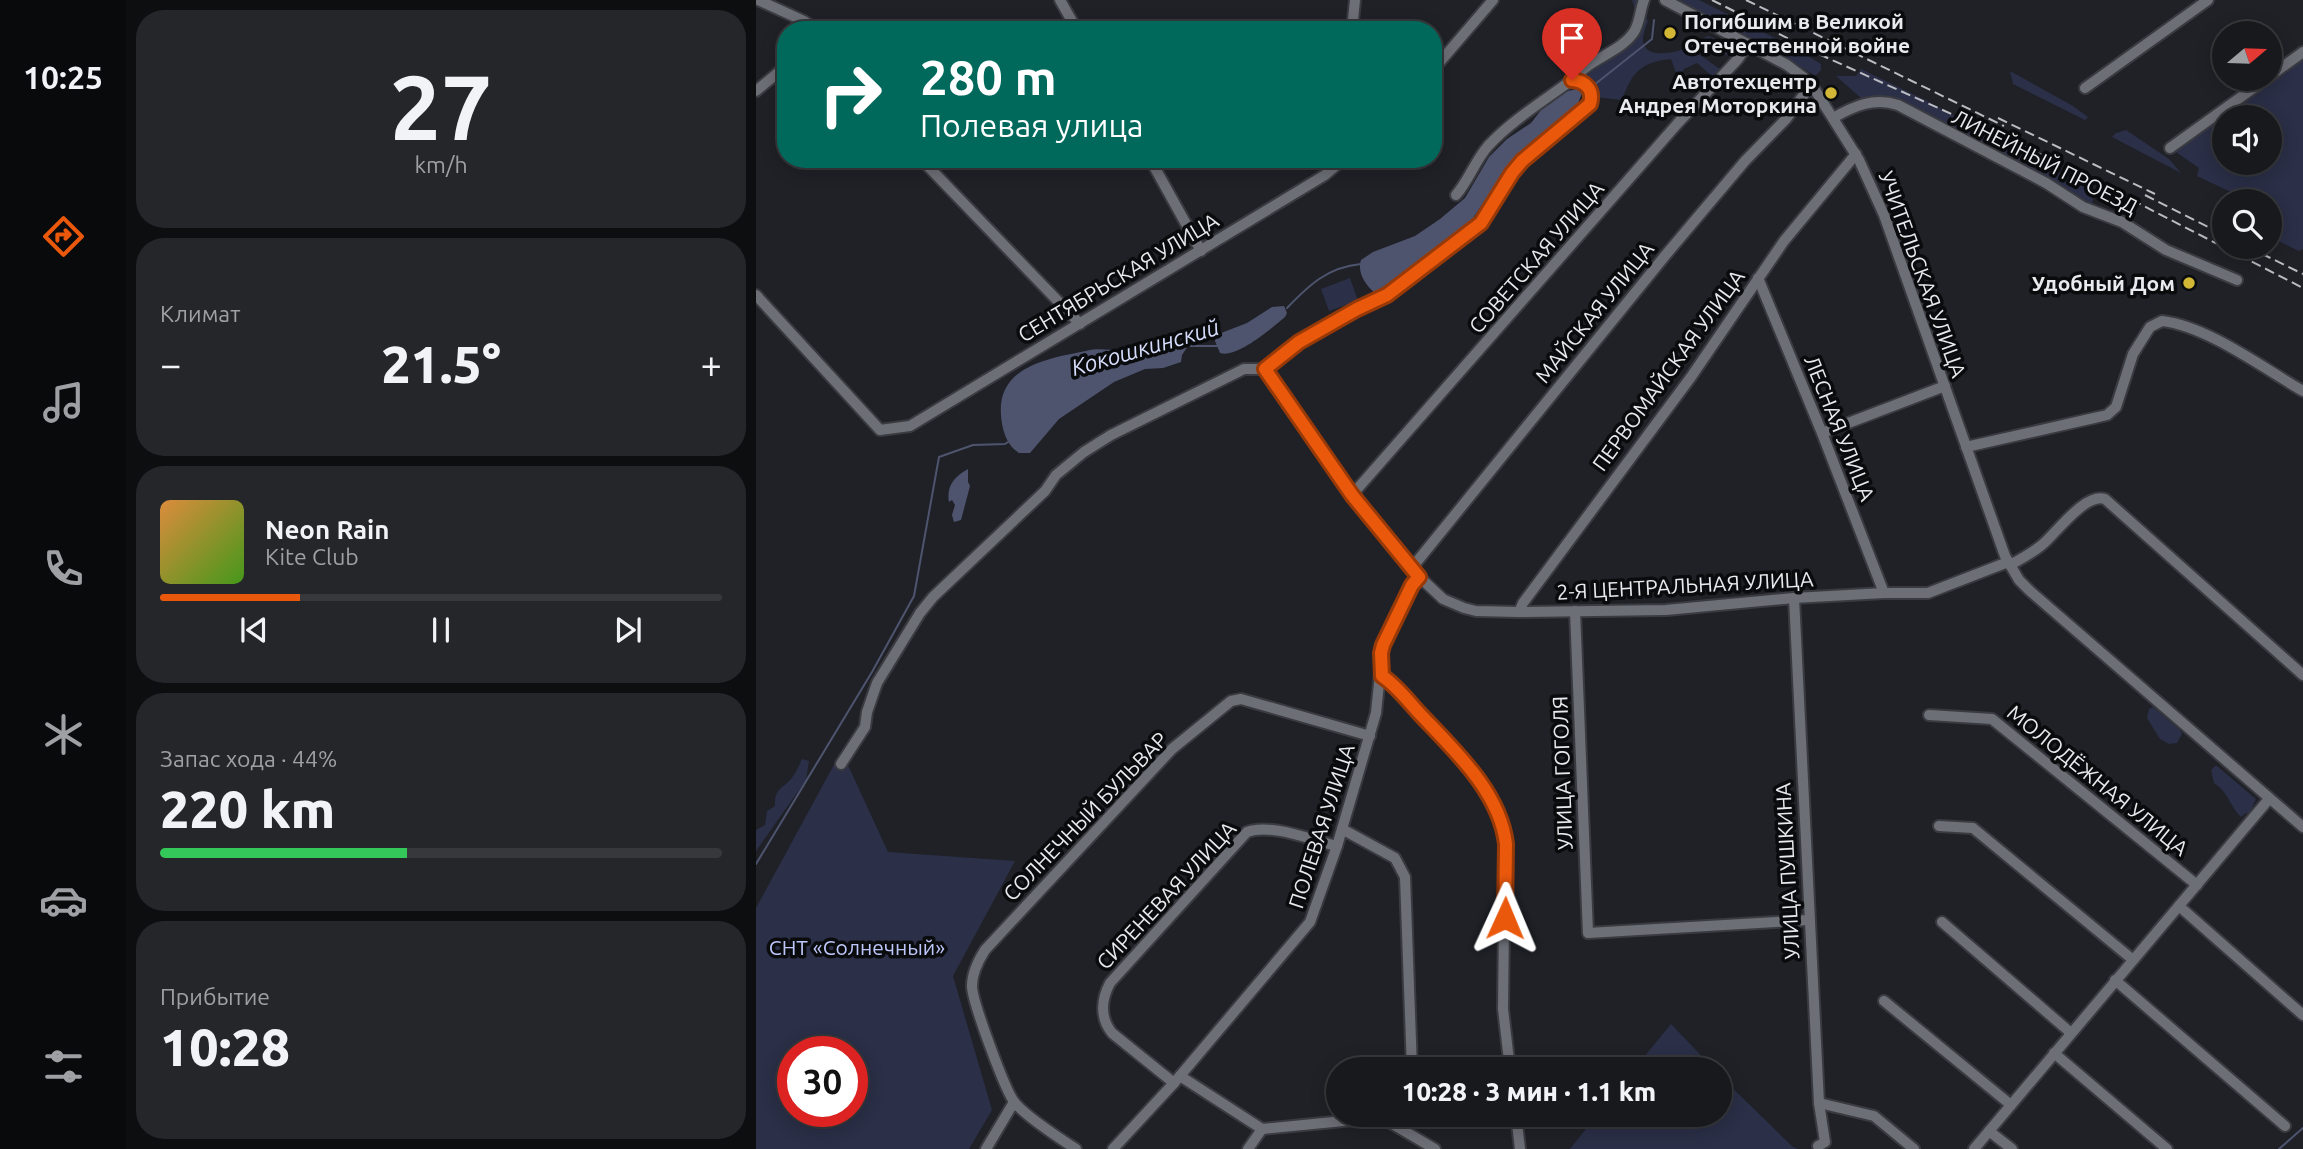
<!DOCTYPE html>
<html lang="ru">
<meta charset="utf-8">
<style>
body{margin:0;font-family:Ubuntu,sans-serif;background:#24262a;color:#f1f3f6;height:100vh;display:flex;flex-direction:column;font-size:26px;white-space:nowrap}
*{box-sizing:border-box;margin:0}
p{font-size:23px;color:#9ea0a4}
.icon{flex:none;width:38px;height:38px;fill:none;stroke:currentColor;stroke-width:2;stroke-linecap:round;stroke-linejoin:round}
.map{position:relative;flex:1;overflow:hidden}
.details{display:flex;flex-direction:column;gap:10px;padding:10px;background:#0d0e10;width:630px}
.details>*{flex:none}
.guide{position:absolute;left:21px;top:21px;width:665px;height:147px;border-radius:28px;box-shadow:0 4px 18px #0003,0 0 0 2px #36383b;background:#00695c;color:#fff;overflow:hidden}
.needle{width:46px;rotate:71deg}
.buttons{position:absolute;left:1456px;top:21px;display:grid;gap:14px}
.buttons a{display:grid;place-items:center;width:70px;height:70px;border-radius:50%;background:#17191d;box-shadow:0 4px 18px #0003,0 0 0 2px #36383b;font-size:35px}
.speed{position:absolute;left:21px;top:1036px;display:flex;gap:14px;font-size:35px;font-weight:700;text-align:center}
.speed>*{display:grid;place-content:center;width:91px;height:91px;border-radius:50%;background:#17191d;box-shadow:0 4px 18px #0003,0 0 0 2px #36383b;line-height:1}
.speed .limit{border:10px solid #d22;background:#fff;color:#111}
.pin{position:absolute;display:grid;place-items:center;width:60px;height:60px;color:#fff;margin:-72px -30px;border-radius:50% 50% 50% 0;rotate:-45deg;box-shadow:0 0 7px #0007}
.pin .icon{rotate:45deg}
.me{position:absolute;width:77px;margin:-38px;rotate:1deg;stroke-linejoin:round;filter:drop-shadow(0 0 5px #0008)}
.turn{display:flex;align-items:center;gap:24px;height:147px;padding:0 28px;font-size:32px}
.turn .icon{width:91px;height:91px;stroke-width:2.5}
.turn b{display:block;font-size:49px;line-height:60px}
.big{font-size:52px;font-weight:800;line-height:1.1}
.details .card{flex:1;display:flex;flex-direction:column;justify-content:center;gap:10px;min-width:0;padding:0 24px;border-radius:28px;background:#24262a}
.details .dial{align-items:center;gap:0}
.dial b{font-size:91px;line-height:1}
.song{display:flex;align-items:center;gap:21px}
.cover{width:84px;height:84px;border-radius:10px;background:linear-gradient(135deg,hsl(30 70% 55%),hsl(100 70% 35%))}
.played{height:7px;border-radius:4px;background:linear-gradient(90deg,#ea580c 25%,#36383b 25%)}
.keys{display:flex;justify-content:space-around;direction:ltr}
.heat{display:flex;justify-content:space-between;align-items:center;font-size:38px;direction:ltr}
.charge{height:10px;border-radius:5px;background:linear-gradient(90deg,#34c759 44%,#36383b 0)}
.trip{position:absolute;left:570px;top:1057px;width:406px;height:70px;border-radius:35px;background:#17191d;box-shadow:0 4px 18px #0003,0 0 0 2px #36383b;font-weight:800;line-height:70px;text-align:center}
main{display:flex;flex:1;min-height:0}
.menu{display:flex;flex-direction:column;width:126px;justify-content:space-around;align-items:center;background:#090a0c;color:#9ea0a4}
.menu .icon{width:49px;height:49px}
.menu .selected{color:#ea580c}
.menu b{font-size:32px;color:#f1f3f6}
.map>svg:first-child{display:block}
.green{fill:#2b2f47;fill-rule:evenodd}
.water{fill:#4f546e}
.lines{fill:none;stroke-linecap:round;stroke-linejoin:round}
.stream{stroke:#4f546e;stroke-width:2}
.minor-casing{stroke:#3a3b41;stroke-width:14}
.minor{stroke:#6d6f77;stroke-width:10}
.rail{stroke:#bbbcc1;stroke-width:2;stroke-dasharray:10 5;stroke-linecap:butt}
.route-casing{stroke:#983908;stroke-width:18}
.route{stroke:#ea580c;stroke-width:12}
.poi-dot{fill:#d2b736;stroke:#0a0b0d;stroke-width:2.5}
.labels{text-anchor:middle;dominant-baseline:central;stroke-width:7;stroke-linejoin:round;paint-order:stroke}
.poi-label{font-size:21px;font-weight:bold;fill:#e9eaee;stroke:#0a0b0d;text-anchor:end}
.street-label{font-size:21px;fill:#e9eaee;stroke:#0a0b0d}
.park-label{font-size:21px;fill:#bec7fb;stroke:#0a0b0d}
.water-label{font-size:23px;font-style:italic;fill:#d6ddfc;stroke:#0a0b0d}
</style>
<main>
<nav class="menu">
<b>10:25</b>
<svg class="icon selected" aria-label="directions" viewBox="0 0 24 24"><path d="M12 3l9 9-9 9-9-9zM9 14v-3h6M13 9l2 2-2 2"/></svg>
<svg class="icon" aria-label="music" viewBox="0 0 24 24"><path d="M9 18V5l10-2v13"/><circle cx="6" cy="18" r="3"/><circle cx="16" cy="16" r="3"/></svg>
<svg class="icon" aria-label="phone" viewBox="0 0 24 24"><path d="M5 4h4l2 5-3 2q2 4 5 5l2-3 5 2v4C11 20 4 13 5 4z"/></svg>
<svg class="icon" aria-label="climate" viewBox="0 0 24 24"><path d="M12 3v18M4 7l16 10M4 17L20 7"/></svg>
<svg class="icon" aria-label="car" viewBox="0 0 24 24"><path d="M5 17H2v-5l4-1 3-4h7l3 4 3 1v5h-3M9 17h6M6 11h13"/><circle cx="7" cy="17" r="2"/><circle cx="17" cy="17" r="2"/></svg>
<svg class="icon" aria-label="filters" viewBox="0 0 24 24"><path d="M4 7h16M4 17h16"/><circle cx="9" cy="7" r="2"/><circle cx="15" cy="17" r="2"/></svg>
</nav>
<section class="details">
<div class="card dial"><b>27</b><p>km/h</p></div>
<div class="card"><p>Климат</p>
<div class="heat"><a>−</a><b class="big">21.5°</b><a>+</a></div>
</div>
<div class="card">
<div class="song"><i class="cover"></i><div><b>Neon Rain</b><p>Kite Club</p></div></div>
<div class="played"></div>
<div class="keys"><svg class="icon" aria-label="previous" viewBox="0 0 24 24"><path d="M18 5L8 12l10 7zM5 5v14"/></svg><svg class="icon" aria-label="pause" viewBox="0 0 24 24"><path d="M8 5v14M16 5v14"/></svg><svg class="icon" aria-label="next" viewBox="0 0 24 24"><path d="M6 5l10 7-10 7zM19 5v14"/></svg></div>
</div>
<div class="card"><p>Запас хода · 44%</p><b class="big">220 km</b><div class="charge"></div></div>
<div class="card"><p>Прибытие</p><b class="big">10:28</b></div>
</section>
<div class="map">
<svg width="1547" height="1149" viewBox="0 0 1547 1149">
<rect width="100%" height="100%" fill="#1f2127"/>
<!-- green -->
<g class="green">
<path d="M876,0H886L883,7L892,21C890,26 888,32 887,37C885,61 920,53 933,47C940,44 945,38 952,36L979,46L976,58L947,43L935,51C947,55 955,64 966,70L957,77L941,63L928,69L922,78L915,59C885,62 876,72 866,100L840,97C832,77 816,64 796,54C792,42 789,31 799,21C809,33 811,31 822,38C833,45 832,51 846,55C861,39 887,26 876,0Z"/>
<polygon points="922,0 943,0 1039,48 1065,64 1065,70 1059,76 1024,53"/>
<path d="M1547,52V249L1543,251L1514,237V201H1480L1481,195L1441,176L1443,168L1414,148ZM1468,117H1514V163H1468Z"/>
<polygon points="1105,69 1171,101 1338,191 1336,205 1332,205 1133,98 1106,99 1080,76 1100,76"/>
<polygon points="1254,71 1317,106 1332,117 1329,120 1257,84"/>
<polygon points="1370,130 1413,159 1425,173 1356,137 1360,133"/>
<polygon points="594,278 602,301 573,311 565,289"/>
<polygon points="1397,707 1424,730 1426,734 1421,743 1413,744 1404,739 1391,718 1393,709"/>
<path d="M46,759L53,761L50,780L0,851V830L9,825L11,811L19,806C18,786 29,789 37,776C41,771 43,765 46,759Z"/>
<path d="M80,761L85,764L91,763L132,852L259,861L197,976L236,1110L213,1149H0V908ZM37,1052H96V1111H37Z"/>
<path d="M1459,766H1461L1500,799L1493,815L1490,813L1485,817C1473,805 1473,793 1458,783L1455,770Z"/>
<polygon points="915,1024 958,1069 878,1069"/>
<polygon points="964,1076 1037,1147 1042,1149 814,1149 841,1115 964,1115"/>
</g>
<!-- water -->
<g class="water">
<path d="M820,89L826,93L821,106L754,163L715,221L658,271L631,288L619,293C609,285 601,272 605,260L617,252L659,236L684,219L709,198L733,157L751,139L775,123L793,100L805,93Z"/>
<path d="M528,306L531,313L529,317C516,328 480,359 464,353L459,341L460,335L491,323L516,307Z"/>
<path d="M424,340L432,346L426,355L425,362L407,368L389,369L358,382L303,419L274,453H263C250,445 246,429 245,415C241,364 297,358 334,350C342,348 361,351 371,350C389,349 407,344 424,340Z"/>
<path d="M212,469V482L214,486L205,520L198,522L196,515L199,505L196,500L193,502C190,486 199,476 212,469Z"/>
</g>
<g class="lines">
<!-- stream -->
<g class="stream">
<polyline points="838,85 896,39 898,20"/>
<path d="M531,308C553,285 572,267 605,264"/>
<polyline points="433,346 462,346"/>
<polyline points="0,864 116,672 158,596 183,457 217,445 249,444 252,442"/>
<polyline points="1523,1149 1547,1128"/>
</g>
<defs>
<g id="minor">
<polyline points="2,0 48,21 60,30"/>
<polyline points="304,0 321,30"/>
<polyline points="909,0 1031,65 1047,77 1059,90 1103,160 1128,215 1249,556 1263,580 1274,591 1547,827"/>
<polyline points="596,30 599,0"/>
<polyline points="677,70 737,0"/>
<polyline points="1514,76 1547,52"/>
<path d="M818,80C832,58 863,54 878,32C884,22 884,10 888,0"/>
<polyline points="1329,88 1452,0"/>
<polyline points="0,91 30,66"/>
<path d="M1077,118C1098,106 1118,97 1142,105L1290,183L1327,207L1366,222L1410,250L1481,280"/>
<polyline points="1414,148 1510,79"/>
<polyline points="165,159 324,324"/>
<polyline points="394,159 445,251"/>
<polyline points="1002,278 1066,433 1128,593"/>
<polyline points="0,295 124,430 154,426 569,175 588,159"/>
<polyline points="509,369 596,495 655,569 687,599 708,608 720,611 763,612 910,610 1038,598 1128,593 1172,593 1252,562"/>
<path d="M509,369L543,342L601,309L631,295L725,223L761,167L786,143L834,104C838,90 828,78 813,82C786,102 755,121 732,146C719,161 713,180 700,195"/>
<polyline points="1066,433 1189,386"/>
<path d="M1210,447L1338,418L1351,415L1360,407L1377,354L1394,327L1406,321C1451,326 1507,368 1547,391"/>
<polyline points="596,495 922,123 982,59 992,44"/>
<path d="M1254,565C1265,559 1278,552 1287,544C1302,531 1329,493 1349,499L1547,675"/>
<polyline points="655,569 908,257 989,161 1030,119 1055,85"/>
<polyline points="1038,598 1063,1103 1069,1142 1062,1146"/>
<polyline points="819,611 832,933 1052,920"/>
<polyline points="763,612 767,603 935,377 1028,241 1100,154"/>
<polyline points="626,676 694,747 729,789 749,833 747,1009 754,1069"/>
<polyline points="1173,715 1236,719 1441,885"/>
<polyline points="85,764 109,727 111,712 121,683 164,613 177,597 289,491 300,475 328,452 355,435 488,369 509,369"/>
<polyline points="1183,826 1217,828 1376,959"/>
<polyline points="586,829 639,858 649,877 656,1069"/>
<polyline points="1423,906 1547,1015"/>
<polyline points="1186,922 1315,1033"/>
<polyline points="1359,980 1529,1126"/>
<polyline points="1128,1001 1255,1105"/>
<polyline points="1298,1053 1411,1149"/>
<polyline points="424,1076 506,1129 618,1118 633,1122 679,1149"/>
<path d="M418,1083L356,1033C344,1018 345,1000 354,983L491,832C515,823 555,840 581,846"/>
<polyline points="1063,1103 1118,1116 1158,1149"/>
<polyline points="760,1115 764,1149"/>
<polyline points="1233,1131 1256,1149"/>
<polyline points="230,1149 258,1102"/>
<path d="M320,1149C303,1138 272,1118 259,1103C250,1093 216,1001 216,986C216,973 222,961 229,950L416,749L475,701L485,699L614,736"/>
<polyline points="357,1149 418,1083 554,922 581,846 620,713 627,644 656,585 662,577"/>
<polyline points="492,1149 506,1129"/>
<polyline points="1218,1149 1513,799"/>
</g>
</defs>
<!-- minor casing -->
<use href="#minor" class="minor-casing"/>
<!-- minor -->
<use href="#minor" class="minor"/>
<!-- rail -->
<g class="rail">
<polyline points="956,0 1065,55 1306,164 1547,288"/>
<polyline points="990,0 1248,126"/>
<polyline points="1242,118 1399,194"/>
<polyline points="1389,195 1468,235"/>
<polyline points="1492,247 1547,274"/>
</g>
</g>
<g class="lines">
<defs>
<path id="route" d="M749,918L750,844C744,792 698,750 664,714C652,701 641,686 626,676L625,653L627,645L656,585L663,577L596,495L509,369L543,342L601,309L631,295L725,223L756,173L766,161L834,104C838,90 830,81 816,80"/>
</defs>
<!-- route casing -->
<use href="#route" class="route-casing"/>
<!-- route -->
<use href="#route" class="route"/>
</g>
<!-- markers -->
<g class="poi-dot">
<circle cx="914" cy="33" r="7"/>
<circle cx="1075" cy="93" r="7"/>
<circle cx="1433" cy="283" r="7"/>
</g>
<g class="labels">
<!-- poi labels -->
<g class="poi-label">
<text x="928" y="21" text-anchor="start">Погибшим в Великой<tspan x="928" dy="24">Отечественной войне</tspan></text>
<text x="1061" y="81">Автотехцентр<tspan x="1061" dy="24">Андрея Моторкина</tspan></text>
<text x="1419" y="283">Удобный Дом</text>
</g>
<!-- street labels -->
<g class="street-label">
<text transform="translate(1289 161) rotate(27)">ЛИНЕЙНЫЙ ПРОЕЗД</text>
<text transform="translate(780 257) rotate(-49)">СОВЕТСКАЯ УЛИЦА</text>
<text transform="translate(1167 274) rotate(70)">УЧИТЕЛЬСКАЯ УЛИЦА</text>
<text transform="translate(362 277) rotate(-31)">СЕНТЯБРЬСКАЯ УЛИЦА</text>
<text transform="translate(838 312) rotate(-51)">МАЙСКАЯ УЛИЦА</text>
<text transform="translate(912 370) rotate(-54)">ПЕРВОМАЙСКАЯ УЛИЦА</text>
<text transform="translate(1084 428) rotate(68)">ЛЕСНАЯ УЛИЦА</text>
<text transform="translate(929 585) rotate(-3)">2-Я ЦЕНТРАЛЬНАЯ УЛИЦА</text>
<text transform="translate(806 773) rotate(-92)">УЛИЦА ГОГОЛЯ</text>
<text transform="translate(1342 780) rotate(39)">МОЛОДЁЖНАЯ УЛИЦА</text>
<text transform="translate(329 816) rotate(-46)">СОЛНЕЧНЫЙ БУЛЬВАР</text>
<text transform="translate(565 826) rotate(-72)">ПОЛЕВАЯ УЛИЦА</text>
<text transform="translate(1031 871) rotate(-93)">УЛИЦА ПУШКИНА</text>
<text transform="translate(410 895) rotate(-47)">СИРЕНЕВАЯ УЛИЦА</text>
</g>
<!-- park labels -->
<g class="park-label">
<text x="101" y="947">СНТ «Солнечный»</text>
</g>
<!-- water labels -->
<g class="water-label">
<text transform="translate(389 347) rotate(-16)">Кокошкинский</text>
</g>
</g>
</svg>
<div class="buttons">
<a><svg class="needle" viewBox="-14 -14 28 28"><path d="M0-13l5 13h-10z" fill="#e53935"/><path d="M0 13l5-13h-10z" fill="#9ea0a4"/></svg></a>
<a><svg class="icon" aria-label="sound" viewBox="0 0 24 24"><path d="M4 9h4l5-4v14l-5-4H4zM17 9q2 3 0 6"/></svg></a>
<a><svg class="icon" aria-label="search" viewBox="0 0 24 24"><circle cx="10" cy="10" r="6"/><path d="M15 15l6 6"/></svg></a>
</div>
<div class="speed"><div class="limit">30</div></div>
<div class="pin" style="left:816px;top:80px;background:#d93025"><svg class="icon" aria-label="arrive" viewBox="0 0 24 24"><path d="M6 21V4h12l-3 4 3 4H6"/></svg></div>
<svg class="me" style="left:749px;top:918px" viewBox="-20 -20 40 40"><path d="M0-17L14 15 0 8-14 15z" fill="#ea580c" stroke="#fff" stroke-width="4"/></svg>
<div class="trip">10:28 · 3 мин · 1.1 km</div>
<div class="guide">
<div class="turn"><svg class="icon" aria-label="right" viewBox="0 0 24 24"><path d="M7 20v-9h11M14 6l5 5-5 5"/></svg><div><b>280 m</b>Полевая улица</div></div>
</div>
</div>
</main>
